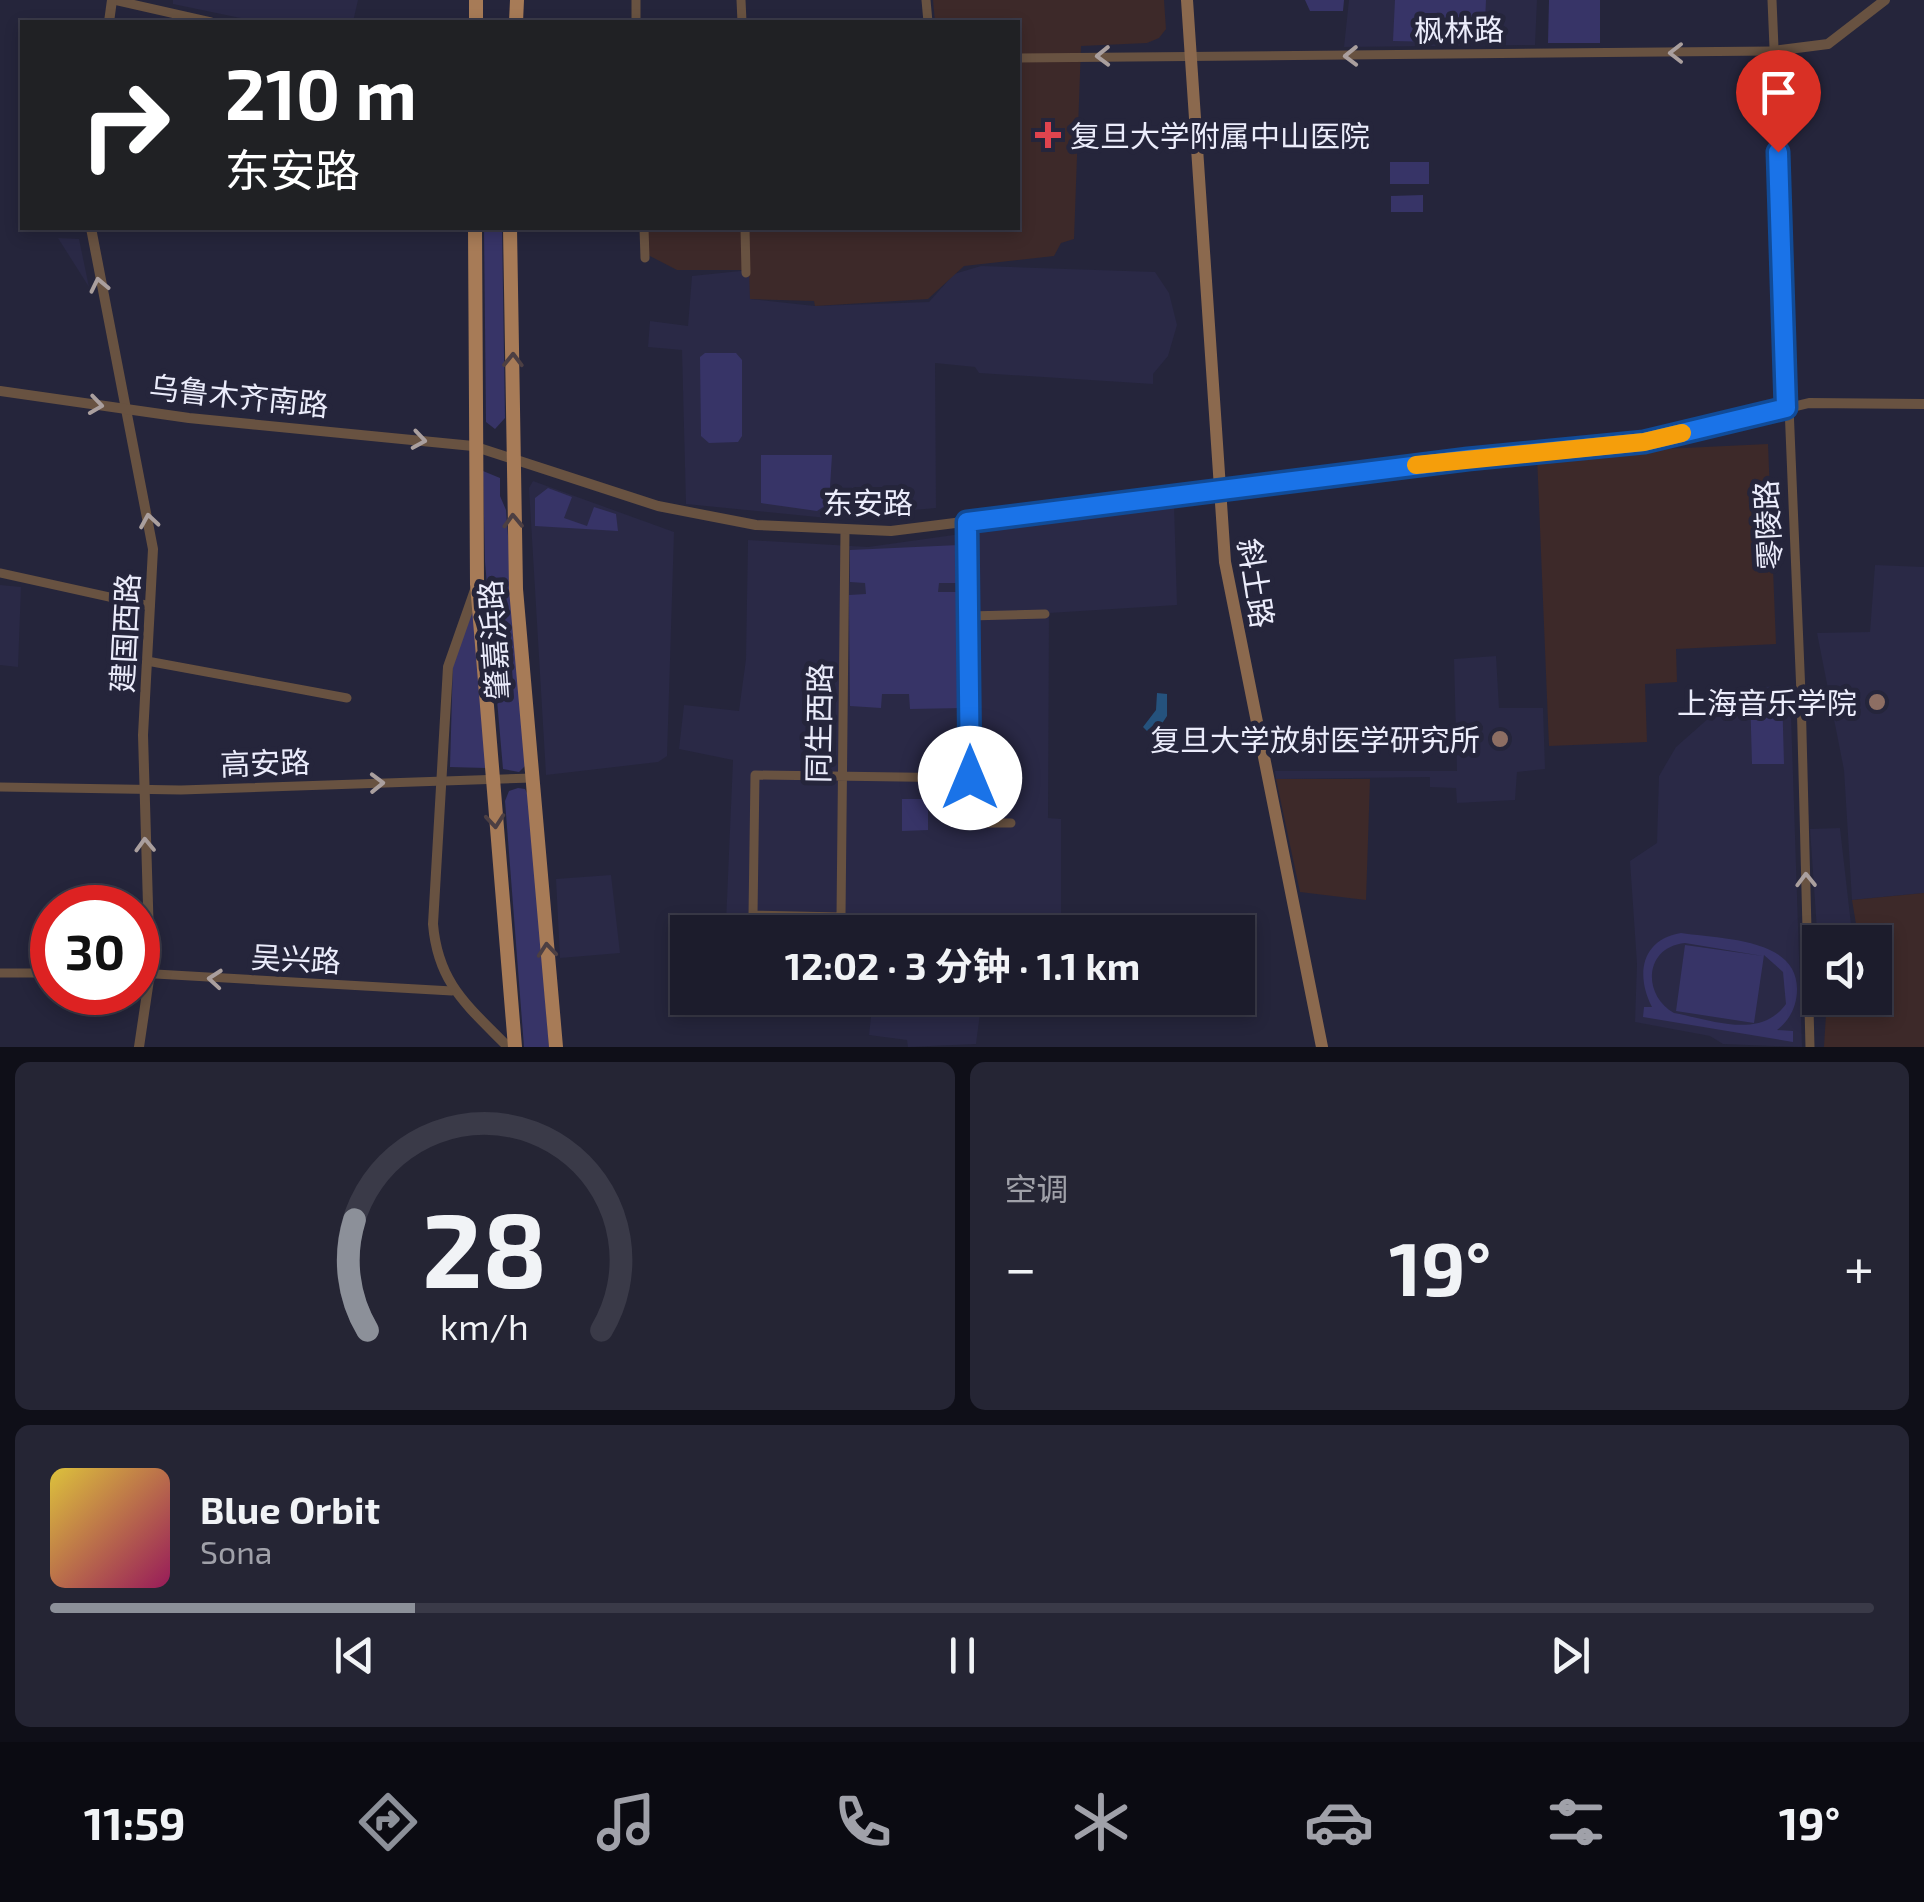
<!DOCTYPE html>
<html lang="zh">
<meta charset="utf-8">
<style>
body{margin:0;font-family:"Exo 2","Noto Sans SC",sans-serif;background:#252534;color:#f1f3f6;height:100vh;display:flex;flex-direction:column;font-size:38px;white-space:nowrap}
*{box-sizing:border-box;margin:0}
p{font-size:32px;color:#a0a1a9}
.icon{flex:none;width:55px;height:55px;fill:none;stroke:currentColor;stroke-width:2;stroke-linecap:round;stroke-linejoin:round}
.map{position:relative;height:1047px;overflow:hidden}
.side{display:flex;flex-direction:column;gap:15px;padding:15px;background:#0f0f18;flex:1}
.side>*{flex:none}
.guide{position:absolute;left:20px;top:20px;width:1000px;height:210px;border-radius:0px;box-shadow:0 5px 15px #0003,0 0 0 2px #3a3a48;background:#202124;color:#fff;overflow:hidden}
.fabs{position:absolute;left:1802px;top:925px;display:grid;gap:20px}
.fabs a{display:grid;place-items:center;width:90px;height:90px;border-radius:0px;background:#1c1c2c;box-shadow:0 5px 15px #0003,0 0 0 2px #3a3a48;font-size:50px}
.speed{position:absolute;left:30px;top:885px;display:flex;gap:20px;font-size:50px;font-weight:700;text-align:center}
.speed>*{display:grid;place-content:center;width:130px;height:130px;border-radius:50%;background:#1c1c2c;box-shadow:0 5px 15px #0003,0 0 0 2px #3a3a48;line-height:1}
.speed .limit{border:15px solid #d22;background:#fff;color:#111}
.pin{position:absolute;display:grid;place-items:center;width:85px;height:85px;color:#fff;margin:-102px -42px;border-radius:50% 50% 50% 0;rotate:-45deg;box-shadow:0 0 10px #0007}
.pin .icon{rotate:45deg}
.me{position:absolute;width:110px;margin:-55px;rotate:0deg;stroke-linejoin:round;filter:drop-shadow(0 0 8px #0008)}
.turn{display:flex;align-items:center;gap:35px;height:210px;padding:0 40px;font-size:45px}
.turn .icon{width:130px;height:130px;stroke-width:2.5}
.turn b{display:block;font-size:70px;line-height:85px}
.big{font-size:75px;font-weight:700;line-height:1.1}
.side .tile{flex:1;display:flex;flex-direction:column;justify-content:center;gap:15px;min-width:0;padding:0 35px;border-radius:15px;background:#252534}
.side .dial{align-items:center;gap:0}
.dial svg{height:260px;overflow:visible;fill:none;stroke:#3a3a48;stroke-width:7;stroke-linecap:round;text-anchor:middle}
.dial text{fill:#f1f3f6;stroke:none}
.song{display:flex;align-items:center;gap:30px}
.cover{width:120px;height:120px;border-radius:15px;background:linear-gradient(135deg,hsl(50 70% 55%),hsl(330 70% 35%))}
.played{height:10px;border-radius:5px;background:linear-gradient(90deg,#8c9099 20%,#3a3a48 20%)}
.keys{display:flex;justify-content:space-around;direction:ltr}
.heat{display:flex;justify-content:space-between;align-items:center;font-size:55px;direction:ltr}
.side .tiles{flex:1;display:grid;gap:15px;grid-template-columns:1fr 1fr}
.tile:last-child{grid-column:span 2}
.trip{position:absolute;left:670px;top:915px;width:585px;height:100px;border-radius:0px;background:#1c1c2c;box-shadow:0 5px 15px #0003,0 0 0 2px #3a3a48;font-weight:700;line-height:100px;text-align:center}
.tabs{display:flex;height:160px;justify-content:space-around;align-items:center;background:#0b0b12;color:#a0a1a9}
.tabs .icon{width:70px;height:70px}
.tabs .on{color:#8c9099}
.tabs b{font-size:45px;color:#f1f3f6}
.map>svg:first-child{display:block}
.built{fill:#2a2946}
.medical{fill:#3d2929}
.green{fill:#373467;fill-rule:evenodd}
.water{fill:#25527d}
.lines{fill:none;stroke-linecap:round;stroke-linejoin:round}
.minor{stroke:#685241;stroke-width:9}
.tertiary{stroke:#685241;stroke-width:10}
.secondary{stroke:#8b694e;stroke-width:12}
.primary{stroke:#a77b57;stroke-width:14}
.oneway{stroke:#aa9f9e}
.oneway2{stroke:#4c3f43}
.route-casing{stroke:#114b97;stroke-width:25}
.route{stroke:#1a73e8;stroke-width:18}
.slow{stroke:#f59e0b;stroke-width:18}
.health-dot{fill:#e0444e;stroke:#25253b;stroke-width:4}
.education-dot{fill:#8d6e63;stroke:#25253b;stroke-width:4}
.labels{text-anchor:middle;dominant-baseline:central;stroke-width:10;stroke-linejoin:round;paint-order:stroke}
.street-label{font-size:30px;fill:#ebecfb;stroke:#25253b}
.poi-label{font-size:30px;fill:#ebecfb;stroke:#25253b;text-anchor:end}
</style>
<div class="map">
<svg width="1924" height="1047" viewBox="0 0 1924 1047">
<rect width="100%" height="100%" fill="#25253b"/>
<!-- built -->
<g class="built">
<polygon points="173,0 358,0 353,22 259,22 173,4"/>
<polygon points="1349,0 1537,0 1535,45 1344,47"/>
<polygon points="58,238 79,239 89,287"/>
<polygon points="981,266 1155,272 1169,293 1177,325 1168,356 1153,374 1153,384 979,373 975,367 935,363 936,508 827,518 686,504 682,350 648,347 650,321 688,326 692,276 750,270 750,299 815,306 929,302 954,274"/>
<polygon points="533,481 674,532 667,756 658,762 546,775 529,488"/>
<polygon points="1174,504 1177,605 1049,613 1048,818 1061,819 1061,916 1017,916 1007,924 726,923 733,760 679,749 684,705 739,711 746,659 748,540 868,547"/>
<polygon points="1875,565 1924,567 1924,893 1852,900 1844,770 1817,633 1870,632"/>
<polygon points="0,585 21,587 18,667 0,665"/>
<polygon points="1496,656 1499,708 1543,708 1545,769 1517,772 1515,800 1457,803 1456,788 1430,787 1430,777 1276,779 1275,771 1457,771 1454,659"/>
<polygon points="1790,685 1802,1047 1723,1044 1710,1036 1635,1022 1637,964 1630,861 1657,843 1659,776 1676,747 1710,717 1725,690"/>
<polygon points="1840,828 1853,942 1820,942 1820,974 1810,829"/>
<polygon points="611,875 620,953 560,958 556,879"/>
<polygon points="873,998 982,998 976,1044 908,1047 907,1040 869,1035"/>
</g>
<!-- medical -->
<g class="medical">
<polygon points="933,0 1164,0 1166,29 1159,38 1147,43 1081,46 1074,239 1061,243 1054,256 964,266 928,299 815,306 814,301 750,299 749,270 677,270 648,255 647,228 1018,228 1018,22 935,22"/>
<polygon points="1768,444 1776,644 1676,649 1677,682 1645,684 1647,742 1549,746 1537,455"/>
<polygon points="1276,779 1370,779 1366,900 1300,892"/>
<polygon points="1924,893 1924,1047 1824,1047 1827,998 1875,998 1875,942 1859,942 1852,900"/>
</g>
<!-- green -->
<g class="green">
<polygon points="1305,0 1344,0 1343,11 1310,11"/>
<polygon points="1395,0 1486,0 1484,43 1393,41"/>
<polygon points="1549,0 1600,0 1600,43 1548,43"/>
<rect x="1390" y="162" width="39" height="22"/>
<polygon points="1423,195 1423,212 1391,212 1391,196"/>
<polygon points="484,228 502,228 505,418 495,429 486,422"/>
<polygon points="705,353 736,353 742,360 742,436 738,442 709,443 701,436 700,357"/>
<polygon points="761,455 832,455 829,503 817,511 761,503"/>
<polygon points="483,471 500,478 500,496 506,510 526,765 519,772 503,769 485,562"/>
<polygon points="548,488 572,497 564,518 587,526 594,507 616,514 618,531 535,526 535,498"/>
<polygon points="959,545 960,583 939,583 938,592 963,592 963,708 910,709 909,694 882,694 881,708 850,706 849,595 866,594 865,583 850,582 850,550"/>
<polygon points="475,602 486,768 450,767 453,661"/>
<polygon points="1782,693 1784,764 1752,764 1750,694"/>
<polygon points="518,788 525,789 530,799 549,1047 524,1047 505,801 509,791"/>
<polygon points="902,799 928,799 928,830 902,831"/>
<path d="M1681,933C1718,939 1797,937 1797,989C1797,1006 1790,1020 1777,1030L1793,1031V1042L1643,1017L1644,1007H1652C1636,976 1640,940 1681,933ZM1685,943L1763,956L1685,945L1676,1011L1754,1023L1764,955L1783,972L1786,1004C1760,1040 1712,1020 1674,1013C1642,995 1644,947 1685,943Z"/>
</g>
<!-- water -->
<polygon class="water" points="1157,693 1167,694 1167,716 1157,731 1149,733 1143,727 1156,710"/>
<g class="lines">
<!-- minor -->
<g class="minor">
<polyline points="114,0 211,22"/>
<polyline points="636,0 636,22"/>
<polyline points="741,0 742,22"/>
<polyline points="926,0 928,22"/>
<polyline points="1772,0 1801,694 1810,1047"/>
<polyline points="1018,58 1773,51"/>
<polyline points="644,228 645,258"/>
<polyline points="745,228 746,273"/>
<polyline points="967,522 970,823 1011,823"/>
<polyline points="845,529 841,917 753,915 755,775 970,778"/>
<polyline points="0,573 150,606"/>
<polyline points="969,616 1045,614"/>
<polyline points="147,661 347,698"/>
<polyline points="0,787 181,790 532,778"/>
<polyline points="0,973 52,973"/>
<polyline points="138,973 452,991"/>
</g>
<!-- tertiary -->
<g class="tertiary">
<polyline points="109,22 112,0"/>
<polyline points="1773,51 1828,44 1885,0"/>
<polyline points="91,228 153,549 143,735 150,973 139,1047"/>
<polyline points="0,391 189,418 473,446 658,506 756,525 891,531 1468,459 1644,442 1809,403 1924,404"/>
<path d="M475,590L448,667L433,924C438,984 468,1006 508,1047"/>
</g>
<!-- secondary -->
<polyline class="secondary" points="1187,0 1225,562 1322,1047"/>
<!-- primary -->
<g class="primary">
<polyline points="476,0 476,22"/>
<polyline points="516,22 517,0"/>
<polyline points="475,228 477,584 515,1047"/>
<polyline points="510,228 516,589 556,1047"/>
</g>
</g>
<!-- one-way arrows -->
<defs><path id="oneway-chevron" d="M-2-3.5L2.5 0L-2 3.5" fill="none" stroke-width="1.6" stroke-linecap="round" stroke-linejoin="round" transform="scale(2.5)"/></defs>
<g class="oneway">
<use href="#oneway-chevron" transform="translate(1676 53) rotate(180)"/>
<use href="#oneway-chevron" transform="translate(1103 56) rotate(179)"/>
<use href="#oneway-chevron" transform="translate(1351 56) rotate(179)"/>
<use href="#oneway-chevron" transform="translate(99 285) rotate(-102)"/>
<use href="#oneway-chevron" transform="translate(96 405) rotate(8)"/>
<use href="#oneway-chevron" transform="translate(419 440) rotate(9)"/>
<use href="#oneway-chevron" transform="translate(149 521) rotate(-99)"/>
<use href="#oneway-chevron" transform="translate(377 783) rotate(-1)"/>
<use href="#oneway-chevron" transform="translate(145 845) rotate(-92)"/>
<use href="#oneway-chevron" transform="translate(1806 880) rotate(-91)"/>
<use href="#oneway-chevron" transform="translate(215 979) rotate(-175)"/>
</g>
<g class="oneway2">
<use href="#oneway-chevron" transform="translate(513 360) rotate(-89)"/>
<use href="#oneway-chevron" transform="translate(513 521) rotate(-92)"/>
<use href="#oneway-chevron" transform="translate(495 821) rotate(85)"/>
<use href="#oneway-chevron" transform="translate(547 950) rotate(-95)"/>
</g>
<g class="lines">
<defs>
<polyline id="route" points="970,778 967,522 1468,459 1644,442 1786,408 1778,152"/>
</defs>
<!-- route casing -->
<use href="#route" class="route-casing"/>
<!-- route -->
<use href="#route" class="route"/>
<!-- slow -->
<polyline class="slow" points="1416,465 1644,442 1682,433"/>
</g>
<!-- markers -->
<path class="health-dot" d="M1043 120h10v10h10v10h-10v10h-10v-10h-10v-10h10z"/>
<g class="education-dot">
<circle cx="1877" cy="702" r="10"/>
<circle cx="1500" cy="739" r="10"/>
</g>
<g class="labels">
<!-- street labels -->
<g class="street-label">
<text transform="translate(1459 29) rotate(-1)">枫林路</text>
<text transform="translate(239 395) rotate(6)">乌鲁木齐南路</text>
<text x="868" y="502">东安路</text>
<text transform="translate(1767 525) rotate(-93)">零陵路</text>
<text transform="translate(1257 583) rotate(81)">斜土路</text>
<text transform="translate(124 633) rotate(-87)">建国西路</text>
<text transform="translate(493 640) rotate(-94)">肇嘉浜路</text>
<text transform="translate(818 723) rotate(-89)">同生西路</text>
<text transform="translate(265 762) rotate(-2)">高安路</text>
<text transform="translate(296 958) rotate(3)">吴兴路</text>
</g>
<!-- poi labels -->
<g class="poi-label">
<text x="1070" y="135" text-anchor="start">复旦大学附属中山医院</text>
<text x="1857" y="702">上海音乐学院</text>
<text x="1480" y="739">复旦大学放射医学研究所</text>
</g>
</g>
</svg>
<div class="fabs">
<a><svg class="icon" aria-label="sound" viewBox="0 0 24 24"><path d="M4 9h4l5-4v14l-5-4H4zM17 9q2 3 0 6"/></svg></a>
</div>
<div class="speed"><div class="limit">30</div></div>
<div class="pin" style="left:1778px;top:152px;background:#d93025"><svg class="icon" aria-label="arrive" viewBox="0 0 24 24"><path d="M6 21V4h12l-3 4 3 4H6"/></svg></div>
<svg class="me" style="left:970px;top:778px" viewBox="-20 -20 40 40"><circle r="19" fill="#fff"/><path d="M0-13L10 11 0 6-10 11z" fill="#1a73e8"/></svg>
<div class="trip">12:02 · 3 分钟 · 1.1 km</div>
<div class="guide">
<div class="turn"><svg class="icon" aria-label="right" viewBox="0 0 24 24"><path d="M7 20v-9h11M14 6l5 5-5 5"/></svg><div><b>210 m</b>东安路</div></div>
</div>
</div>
<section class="side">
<div class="tiles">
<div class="tile dial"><svg viewBox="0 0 100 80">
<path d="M14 69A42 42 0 1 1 86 69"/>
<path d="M14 69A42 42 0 0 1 10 35" stroke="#8c9099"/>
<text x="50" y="56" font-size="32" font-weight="700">28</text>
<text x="50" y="72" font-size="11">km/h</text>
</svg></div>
<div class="tile"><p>空调</p>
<div class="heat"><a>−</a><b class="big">19°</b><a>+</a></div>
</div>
<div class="tile">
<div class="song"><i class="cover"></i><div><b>Blue Orbit</b><p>Sona</p></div></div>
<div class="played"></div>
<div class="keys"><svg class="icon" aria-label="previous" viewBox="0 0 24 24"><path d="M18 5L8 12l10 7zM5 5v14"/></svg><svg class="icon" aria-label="pause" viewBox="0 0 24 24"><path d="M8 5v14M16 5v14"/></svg><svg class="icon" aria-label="next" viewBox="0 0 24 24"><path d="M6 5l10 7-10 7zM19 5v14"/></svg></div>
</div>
</div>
</section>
<nav class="tabs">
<b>11:59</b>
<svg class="icon on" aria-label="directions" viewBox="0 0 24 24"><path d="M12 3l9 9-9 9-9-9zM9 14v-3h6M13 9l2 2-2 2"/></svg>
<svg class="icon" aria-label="music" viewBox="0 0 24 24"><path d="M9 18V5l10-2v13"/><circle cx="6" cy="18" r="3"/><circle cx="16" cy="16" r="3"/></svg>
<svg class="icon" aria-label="phone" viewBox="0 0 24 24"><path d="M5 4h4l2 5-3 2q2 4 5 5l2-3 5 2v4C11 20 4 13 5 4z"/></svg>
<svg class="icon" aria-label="climate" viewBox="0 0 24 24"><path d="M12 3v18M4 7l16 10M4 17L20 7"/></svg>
<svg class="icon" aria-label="car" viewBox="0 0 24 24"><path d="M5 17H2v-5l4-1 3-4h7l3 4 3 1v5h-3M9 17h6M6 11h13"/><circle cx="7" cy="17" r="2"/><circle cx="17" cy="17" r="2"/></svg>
<svg class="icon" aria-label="filters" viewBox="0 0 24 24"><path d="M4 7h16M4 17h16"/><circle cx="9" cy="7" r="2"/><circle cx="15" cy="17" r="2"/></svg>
<b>19°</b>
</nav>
